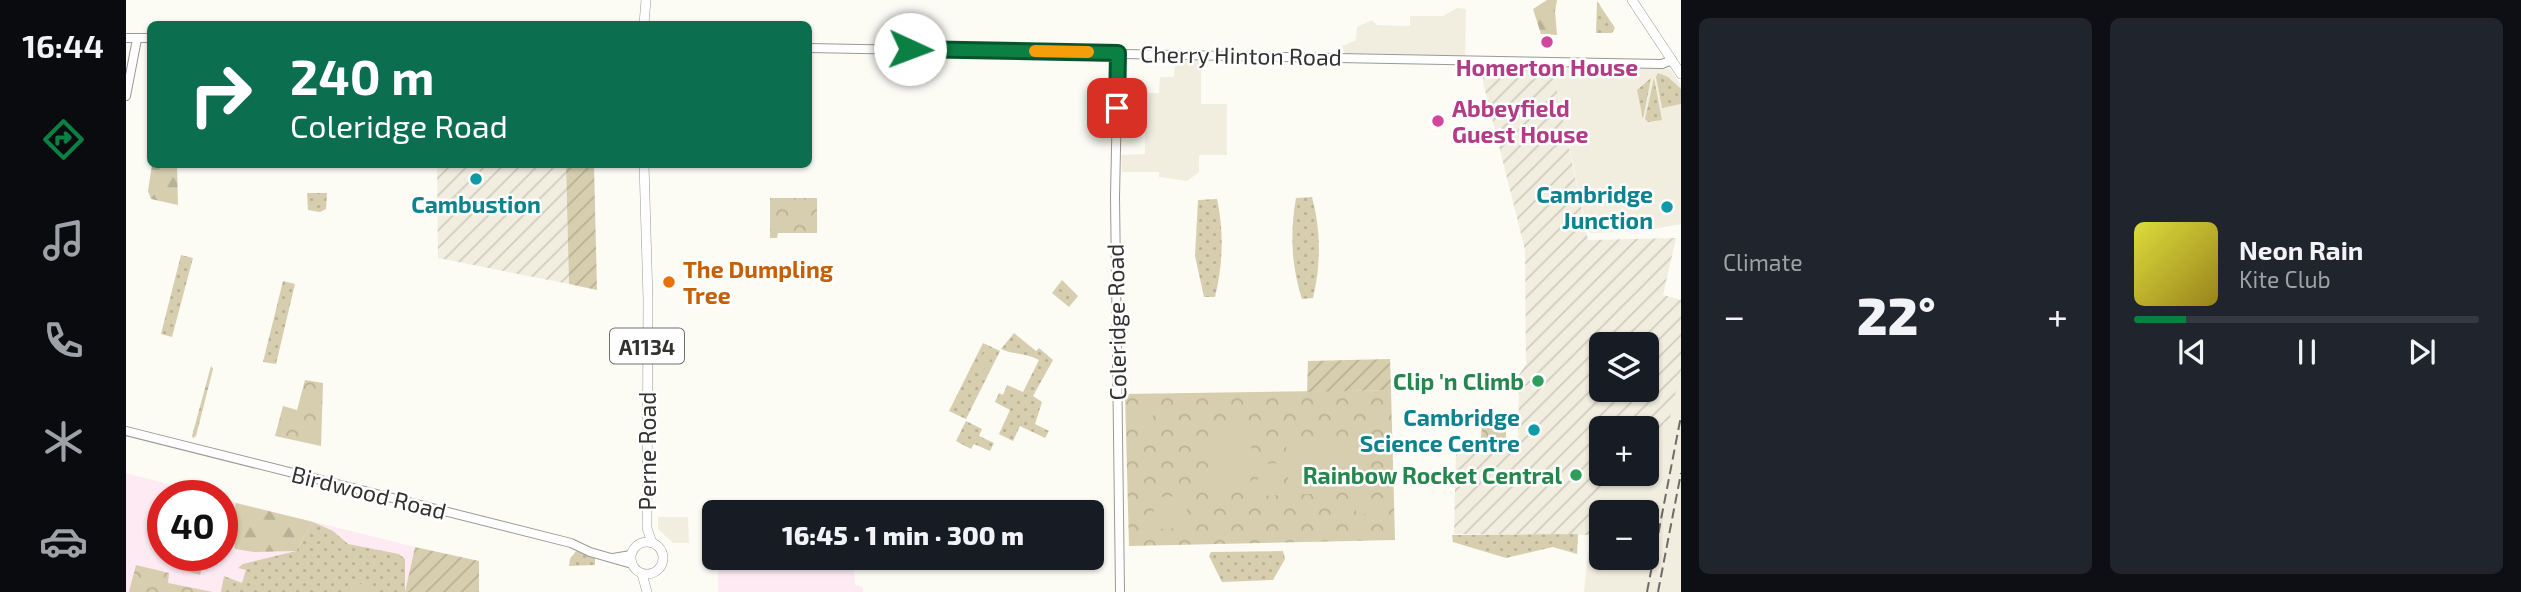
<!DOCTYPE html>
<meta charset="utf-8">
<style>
body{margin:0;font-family:"Exo 2",sans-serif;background:#20242c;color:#f1f3f6;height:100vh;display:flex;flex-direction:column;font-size:26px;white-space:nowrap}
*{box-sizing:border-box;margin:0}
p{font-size:23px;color:#9ea1a6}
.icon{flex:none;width:38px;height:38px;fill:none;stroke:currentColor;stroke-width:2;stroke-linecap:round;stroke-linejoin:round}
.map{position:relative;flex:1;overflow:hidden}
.panel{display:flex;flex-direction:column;gap:18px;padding:18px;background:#0d0f14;width:840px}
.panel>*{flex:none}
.banner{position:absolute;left:21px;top:21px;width:665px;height:147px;border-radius:10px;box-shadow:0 2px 5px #0004;background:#0b6e4f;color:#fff;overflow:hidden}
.fabs{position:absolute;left:1463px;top:332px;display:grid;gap:14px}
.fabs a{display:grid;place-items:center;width:70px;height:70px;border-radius:10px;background:#171b24;box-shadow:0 2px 5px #0004;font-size:35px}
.speed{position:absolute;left:21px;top:480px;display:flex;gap:14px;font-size:35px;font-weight:700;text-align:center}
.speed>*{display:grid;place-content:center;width:91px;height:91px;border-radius:50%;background:#171b24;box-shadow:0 2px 5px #0004;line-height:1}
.speed .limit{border:10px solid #d22;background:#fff;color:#111}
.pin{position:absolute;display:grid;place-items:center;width:60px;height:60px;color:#fff;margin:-30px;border-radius:14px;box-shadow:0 4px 10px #0006}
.me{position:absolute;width:77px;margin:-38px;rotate:92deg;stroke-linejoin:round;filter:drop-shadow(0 0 5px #0008)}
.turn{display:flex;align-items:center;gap:24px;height:147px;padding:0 28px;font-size:32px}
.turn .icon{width:91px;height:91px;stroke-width:2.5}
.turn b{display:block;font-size:49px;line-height:60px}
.big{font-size:52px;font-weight:800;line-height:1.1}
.panel .widget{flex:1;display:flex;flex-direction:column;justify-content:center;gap:10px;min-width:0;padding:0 24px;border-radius:10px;background:#20242c}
.song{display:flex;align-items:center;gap:21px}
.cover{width:84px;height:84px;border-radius:10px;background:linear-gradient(135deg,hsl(60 70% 55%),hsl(50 70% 35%))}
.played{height:7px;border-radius:4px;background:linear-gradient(90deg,#0b8043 15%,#363941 15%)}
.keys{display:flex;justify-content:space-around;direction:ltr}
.heat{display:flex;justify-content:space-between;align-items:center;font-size:38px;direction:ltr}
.panel .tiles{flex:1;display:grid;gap:18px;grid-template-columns:repeat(2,1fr)}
.trip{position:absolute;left:576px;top:500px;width:402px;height:70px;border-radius:10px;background:#171b24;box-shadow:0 2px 5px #0004;font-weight:800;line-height:70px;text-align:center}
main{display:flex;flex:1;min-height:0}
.dock{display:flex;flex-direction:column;width:126px;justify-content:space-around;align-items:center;background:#090b0e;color:#9ea1a6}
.dock .icon{width:49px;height:49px}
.dock .current{color:#0b8043}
.dock b{font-size:32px;color:#f1f3f6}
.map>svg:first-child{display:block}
.built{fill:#f1eee0;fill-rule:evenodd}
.industrial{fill:url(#industrial-furrows);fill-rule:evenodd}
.education{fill:#feeaf2}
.grass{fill:url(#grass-dots)}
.forest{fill:url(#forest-firs)}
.park{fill:url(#park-crowns)}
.garden{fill:url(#garden-furrows)}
.pitch{fill:#d6ceae}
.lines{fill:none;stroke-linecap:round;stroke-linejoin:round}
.secondary-casing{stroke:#9b9993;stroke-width:10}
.primary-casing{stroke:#9b9993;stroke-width:10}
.secondary{stroke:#fff;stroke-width:8}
.primary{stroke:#fff;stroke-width:9}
.rail{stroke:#6c6b67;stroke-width:2;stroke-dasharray:10 5;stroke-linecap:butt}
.route-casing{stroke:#07532c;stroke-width:18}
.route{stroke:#0b8043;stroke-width:12}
.slow{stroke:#f59e0b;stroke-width:12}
.hotel-dot{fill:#d1479c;stroke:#fff;stroke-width:2.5}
.culture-dot{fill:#0f9aa8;stroke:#fff;stroke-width:2.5}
.food-dot{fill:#e8710a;stroke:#fff;stroke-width:2.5}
.leisure-dot{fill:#2e9e5b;stroke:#fff;stroke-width:2.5}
.labels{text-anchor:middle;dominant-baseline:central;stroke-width:5;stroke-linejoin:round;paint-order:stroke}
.shield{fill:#fff;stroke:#70706e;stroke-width:2}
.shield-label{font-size:21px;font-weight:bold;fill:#333230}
.street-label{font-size:23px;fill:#333230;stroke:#fff}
.hotel-label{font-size:23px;font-weight:bold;fill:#b23c85;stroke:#fff}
.culture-label{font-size:23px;font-weight:bold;fill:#0d838f;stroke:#fff;text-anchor:end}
.food-label{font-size:23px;font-weight:bold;fill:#c56008;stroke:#fff;text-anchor:start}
.leisure-label{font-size:23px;font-weight:bold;fill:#27864d;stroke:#fff;text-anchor:end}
</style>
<main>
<nav class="dock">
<b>16:44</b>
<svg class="icon current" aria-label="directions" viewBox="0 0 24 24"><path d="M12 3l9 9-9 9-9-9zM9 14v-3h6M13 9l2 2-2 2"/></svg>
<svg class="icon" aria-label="music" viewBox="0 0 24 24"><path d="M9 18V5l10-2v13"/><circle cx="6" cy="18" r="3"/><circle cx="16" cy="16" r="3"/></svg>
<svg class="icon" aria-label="phone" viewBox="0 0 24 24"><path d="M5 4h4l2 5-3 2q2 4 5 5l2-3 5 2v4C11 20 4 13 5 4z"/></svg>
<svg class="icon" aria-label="climate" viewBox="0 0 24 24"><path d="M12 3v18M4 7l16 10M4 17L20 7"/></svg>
<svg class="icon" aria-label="car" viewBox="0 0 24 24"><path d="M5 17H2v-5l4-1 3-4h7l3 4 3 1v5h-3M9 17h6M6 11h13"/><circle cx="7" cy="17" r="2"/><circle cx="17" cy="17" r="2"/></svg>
</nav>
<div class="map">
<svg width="1555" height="592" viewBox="0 0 1555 592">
<defs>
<pattern id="industrial-furrows" width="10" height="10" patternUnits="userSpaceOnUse" patternTransform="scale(1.75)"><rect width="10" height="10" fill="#f1eee0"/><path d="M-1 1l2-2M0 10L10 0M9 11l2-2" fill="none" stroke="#cfcdc0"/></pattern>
<pattern id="grass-dots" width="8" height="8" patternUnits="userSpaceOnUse" patternTransform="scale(1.75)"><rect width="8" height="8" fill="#d6ceae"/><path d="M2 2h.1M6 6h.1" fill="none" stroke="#b8b196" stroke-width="1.8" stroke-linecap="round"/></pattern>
<pattern id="forest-firs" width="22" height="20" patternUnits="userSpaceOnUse" patternTransform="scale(1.75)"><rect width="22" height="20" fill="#d6ceae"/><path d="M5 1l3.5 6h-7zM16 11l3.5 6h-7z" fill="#b8b196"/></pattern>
<pattern id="park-crowns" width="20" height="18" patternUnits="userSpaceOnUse" patternTransform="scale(1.75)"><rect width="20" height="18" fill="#d6ceae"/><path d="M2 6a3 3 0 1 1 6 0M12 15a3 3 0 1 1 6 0" fill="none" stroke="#b8b196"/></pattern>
<pattern id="garden-furrows" width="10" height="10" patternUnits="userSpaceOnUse" patternTransform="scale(1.75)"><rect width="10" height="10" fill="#d6ceae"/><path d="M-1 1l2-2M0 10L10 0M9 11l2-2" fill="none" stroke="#b8b196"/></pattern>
</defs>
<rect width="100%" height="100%" fill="#fcfbf4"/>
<!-- built -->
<g class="built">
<polygon points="1331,8 1340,9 1339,64 1222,61 1216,46 1230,40 1231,27 1246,20 1251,25 1284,26 1284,16 1317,16"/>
<polygon points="1049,61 1075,61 1075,104 1101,104 1101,155 1073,155 1073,172 1061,181 1033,177 1033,172 996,172 995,155 1019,154 1019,93 1033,93 1034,77 1048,77"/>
<polygon points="1426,66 1544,69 1555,85 1555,224 1516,231 1465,233 1461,231"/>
<path d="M1555,368V592H1458L1462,551L1466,552L1468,543L1469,536L1464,535L1465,513H1470L1478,474L1527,473L1538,421L1543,422ZM1475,513H1521V558H1475Z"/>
<polygon points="532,517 562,517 563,543 547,543 532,529"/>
</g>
<!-- industrial -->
<g class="industrial">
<path d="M1357,65L1426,66L1462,240L1550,238L1537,295L1555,300V370L1543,422H1538L1527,473L1521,472V429H1475V474H1478L1470,514L1465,513L1464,535L1328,534L1330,450L1392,452L1393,375L1400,364L1399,250L1357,82ZM1475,345H1521V390H1475Z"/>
<polygon points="311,165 440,165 443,284 312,258"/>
</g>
<!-- education -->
<g class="education">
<polygon points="0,473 83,495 37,495 37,555 96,555 96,499 289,547 279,592 0,592"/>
<polygon points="728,564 729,585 737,587 737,592 592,592 592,566"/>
</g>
<!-- grass -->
<g class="grass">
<polygon points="1471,1 1489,28 1486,33 1470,33"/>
<polygon points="1532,73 1542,77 1555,89 1555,104 1536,108 1530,77"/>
<polygon points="1525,78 1517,119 1511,90"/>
<polygon points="1528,78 1536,120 1522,122 1519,119"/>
<polygon points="181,193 201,193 200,209 194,212 182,210"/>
<path d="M1186,197C1195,230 1195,264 1187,298L1176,299C1165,265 1164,232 1170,198Z"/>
<path d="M1091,199C1098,232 1097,264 1089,297H1078L1069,256L1072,200Z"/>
<polygon points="55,255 67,258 46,337 35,334"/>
<polygon points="936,280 952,296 943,307 926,293"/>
<polygon points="157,281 169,284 150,364 137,362"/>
<path d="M888,333L910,351L913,348L927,360L907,396L916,402L909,424L923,431L919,438L894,426L887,441L873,434L884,410L869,402L873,393L877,395L881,385L897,392L913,360C899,352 888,355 875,349Z"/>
<polygon points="857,343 874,351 840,419 823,411"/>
<polygon points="85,366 87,369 70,436 67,438 66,436"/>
<polygon points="840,421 856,429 853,436 868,443 864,451 848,444 845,449 830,441"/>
<polygon points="187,522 207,531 222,544 273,554 279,559 279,592 95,592 98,576 116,583 120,570 112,568 117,564 170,551"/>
<polygon points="1452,534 1451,554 1427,547 1380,558 1327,542 1326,535"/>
<polygon points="450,551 469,558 469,565 443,566 444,559"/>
<polygon points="1157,551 1159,559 1147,580 1096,582 1083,556 1085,552"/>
</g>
<!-- forest -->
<g class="forest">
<polygon points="1421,0 1431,0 1429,11 1431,35 1415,34 1407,9"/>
<polygon points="26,165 51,165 52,205 25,199 22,191"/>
<polygon points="110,503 187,522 170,551 128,552 109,549 108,535 102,529"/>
</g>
<!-- park -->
<g class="park">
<polygon points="644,198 691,198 691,233 652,233 651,238 644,238"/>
<polygon points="861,349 866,350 865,359 856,372 851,371 849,366"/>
<polygon points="179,380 197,383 195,446 149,436 157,406 171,410"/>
<polygon points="1265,390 1269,540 1003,546 999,394"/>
<polygon points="1356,423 1380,423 1380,438 1355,438"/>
<polygon points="42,555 70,555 69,560 77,562 74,575 60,571 62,562 41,557"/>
<polygon points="10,565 43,573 42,583 87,592 3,592"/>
</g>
<!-- garden -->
<g class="garden">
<polygon points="440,165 468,165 471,290 443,284"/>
<polygon points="1264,359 1265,390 1181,392 1182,361"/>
<polygon points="289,547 353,561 353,592 279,592"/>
</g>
<!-- pitch -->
<g class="pitch">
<polygon points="1027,413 1028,445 1012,445 1011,414"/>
<polygon points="1086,426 1126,427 1124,491 1084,490"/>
<polygon points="1239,439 1241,491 1163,495 1160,442"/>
<polygon points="1155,463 1156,495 1133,496 1131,464"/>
<polygon points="1061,496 1061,528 1028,529 1027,497"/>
<polygon points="1260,498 1260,514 1230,514 1230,499"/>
<polygon points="226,580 253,592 220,592"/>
</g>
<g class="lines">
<defs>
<g id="secondary">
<polyline points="0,38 24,38"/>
<polyline points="682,48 1536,64 1546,60"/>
<polyline points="992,53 989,197 994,592"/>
<polyline points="0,96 11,39"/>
<polyline points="0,431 445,543 464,552 506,564"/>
<polyline points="487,558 505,555"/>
</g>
<g id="primary">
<polyline points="1506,0 1555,74"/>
<polyline points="518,24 520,0"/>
<polyline points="518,164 522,299 521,528 526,543"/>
<circle cx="521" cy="558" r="16"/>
<polyline points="516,574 521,592"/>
</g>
</defs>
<!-- secondary casing -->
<use href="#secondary" class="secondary-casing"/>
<!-- primary casing -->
<use href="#primary" class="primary-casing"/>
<!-- secondary -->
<use href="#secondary" class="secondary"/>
<!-- primary -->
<use href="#primary" class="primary"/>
<!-- rail -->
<g class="rail">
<polyline points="1521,592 1555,416"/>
<polyline points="1532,592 1555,473"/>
</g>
</g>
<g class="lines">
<defs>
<polyline id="route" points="784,49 992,53 991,108"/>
</defs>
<!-- route casing -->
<use href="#route" class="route-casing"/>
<!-- route -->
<use href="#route" class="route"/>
<!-- slow -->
<polyline class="slow" points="909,51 962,52"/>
</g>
<!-- markers -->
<g class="hotel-dot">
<circle cx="1421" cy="42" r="7"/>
<circle cx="1312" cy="121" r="7"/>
</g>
<g class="culture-dot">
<circle cx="350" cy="179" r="7"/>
<circle cx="1541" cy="207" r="7"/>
<circle cx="1408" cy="430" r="7"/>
</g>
<circle class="food-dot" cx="543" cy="282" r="7"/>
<g class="leisure-dot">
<circle cx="1412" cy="381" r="7"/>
<circle cx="1450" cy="475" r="7"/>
</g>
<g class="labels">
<!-- shield labels -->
<rect class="shield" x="484" y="328.5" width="74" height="35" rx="5"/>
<g class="shield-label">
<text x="521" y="346">A1134</text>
</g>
<!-- street labels -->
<g class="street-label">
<text transform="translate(1115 55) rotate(1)">Cherry Hinton Road</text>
<text transform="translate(990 322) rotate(-91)">Coleridge Road</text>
<text transform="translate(521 451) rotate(-90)">Perne Road</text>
<text transform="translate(243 492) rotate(14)">Birdwood Road</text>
</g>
<!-- hotel labels -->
<g class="hotel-label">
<text x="1421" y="67">Homerton House</text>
<text x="1326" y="108" text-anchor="start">Abbeyfield<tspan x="1326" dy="26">Guest House</tspan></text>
</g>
<!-- culture labels -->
<g class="culture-label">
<text x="1527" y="194">Cambridge<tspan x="1527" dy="26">Junction</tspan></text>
<text x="350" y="204" text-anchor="middle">Cambustion</text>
<text x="1394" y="417">Cambridge<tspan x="1394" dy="26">Science Centre</tspan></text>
</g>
<!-- food labels -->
<g class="food-label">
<text x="557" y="269">The Dumpling<tspan x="557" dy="26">Tree</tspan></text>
</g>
<!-- leisure labels -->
<g class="leisure-label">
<text x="1398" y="381">Clip 'n Climb</text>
<text x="1436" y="475">Rainbow Rocket Central</text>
</g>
</g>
</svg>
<div class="fabs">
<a><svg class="icon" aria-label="layers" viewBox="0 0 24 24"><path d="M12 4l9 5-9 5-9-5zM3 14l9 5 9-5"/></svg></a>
<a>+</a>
<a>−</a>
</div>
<div class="speed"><div class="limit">40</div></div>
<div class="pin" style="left:991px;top:108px;background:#d93025"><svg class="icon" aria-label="arrive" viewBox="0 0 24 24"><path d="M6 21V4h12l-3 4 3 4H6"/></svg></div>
<svg class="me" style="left:784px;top:49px" viewBox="-20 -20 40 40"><circle r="19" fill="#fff"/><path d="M0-13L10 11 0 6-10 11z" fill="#0b8043"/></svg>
<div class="trip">16:45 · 1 min · 300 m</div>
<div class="banner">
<div class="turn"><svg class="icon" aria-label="right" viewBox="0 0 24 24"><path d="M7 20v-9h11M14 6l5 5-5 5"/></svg><div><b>240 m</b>Coleridge Road</div></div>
</div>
</div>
<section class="panel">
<div class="tiles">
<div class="widget"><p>Climate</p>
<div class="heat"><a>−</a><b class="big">22°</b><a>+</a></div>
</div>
<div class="widget">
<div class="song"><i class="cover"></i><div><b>Neon Rain</b><p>Kite Club</p></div></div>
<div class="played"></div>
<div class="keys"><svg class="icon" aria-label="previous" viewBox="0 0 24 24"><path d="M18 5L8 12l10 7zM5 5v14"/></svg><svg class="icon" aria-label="pause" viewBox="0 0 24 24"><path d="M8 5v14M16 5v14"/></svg><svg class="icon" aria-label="next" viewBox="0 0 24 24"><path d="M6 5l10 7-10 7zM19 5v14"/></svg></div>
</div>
</div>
</section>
</main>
